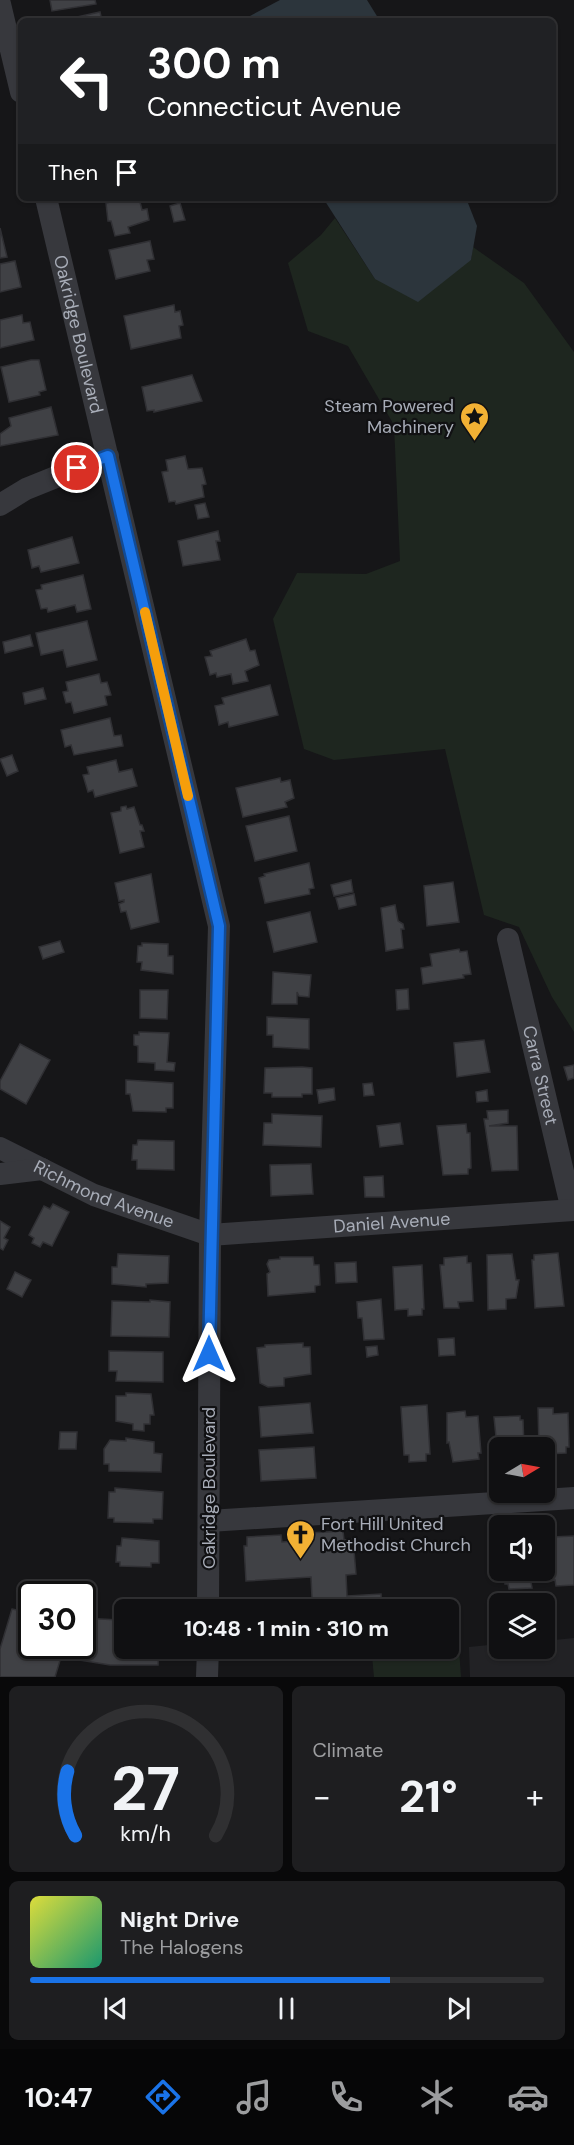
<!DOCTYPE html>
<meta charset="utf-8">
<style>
body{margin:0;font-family:"DM Sans",sans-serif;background:#1e1e20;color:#f1f3f6;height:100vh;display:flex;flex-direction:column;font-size:22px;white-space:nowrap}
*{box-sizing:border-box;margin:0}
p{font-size:20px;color:#9c9d9f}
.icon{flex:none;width:33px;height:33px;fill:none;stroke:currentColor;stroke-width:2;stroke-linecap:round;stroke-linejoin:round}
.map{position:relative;height:1677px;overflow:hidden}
.side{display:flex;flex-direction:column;gap:9px;padding:9px;background:#09090a;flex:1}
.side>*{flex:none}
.top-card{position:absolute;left:18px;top:18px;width:538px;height:183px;border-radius:9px;box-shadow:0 2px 4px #0004,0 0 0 2px #303032;background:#202124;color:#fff;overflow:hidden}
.needle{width:39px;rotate:80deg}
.tools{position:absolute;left:489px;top:1437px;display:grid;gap:12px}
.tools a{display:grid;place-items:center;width:66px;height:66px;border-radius:9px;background:#101012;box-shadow:0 2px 4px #0004,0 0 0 2px #303032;font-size:30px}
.speed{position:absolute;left:18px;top:1581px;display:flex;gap:12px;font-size:30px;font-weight:700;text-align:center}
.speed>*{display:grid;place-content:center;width:78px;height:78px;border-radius:50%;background:#101012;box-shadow:0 2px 4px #0004,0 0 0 2px #303032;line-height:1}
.speed .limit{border:3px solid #111;border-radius:9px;background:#fff;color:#111}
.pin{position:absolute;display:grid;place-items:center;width:51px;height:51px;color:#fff;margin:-26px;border:3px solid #fff;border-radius:50%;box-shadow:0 2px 6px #0007}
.me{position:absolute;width:66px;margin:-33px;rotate:0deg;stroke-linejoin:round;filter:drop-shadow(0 0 4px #0008)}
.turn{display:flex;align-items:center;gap:21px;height:126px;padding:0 30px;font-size:27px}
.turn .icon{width:78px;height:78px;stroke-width:2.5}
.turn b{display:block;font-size:42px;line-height:51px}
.then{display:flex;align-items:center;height:57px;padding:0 30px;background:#0003;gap:12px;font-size:22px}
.big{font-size:45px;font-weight:700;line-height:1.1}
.side .widget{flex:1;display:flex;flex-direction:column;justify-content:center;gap:9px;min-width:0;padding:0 21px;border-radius:9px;background:#1e1e20}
.side .dial{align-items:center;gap:0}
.dial svg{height:156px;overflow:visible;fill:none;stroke:#303032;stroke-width:7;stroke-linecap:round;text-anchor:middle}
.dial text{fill:#f1f3f6;stroke:none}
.song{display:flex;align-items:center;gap:18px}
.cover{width:72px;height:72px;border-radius:9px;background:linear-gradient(135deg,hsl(60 70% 55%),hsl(160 70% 35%))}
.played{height:6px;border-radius:3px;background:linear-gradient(90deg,#1a73e8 70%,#303032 70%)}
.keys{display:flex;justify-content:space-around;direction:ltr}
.heat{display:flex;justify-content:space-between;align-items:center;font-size:33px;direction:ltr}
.side .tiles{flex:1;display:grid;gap:9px;grid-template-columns:1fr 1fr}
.widget:last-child{grid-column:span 2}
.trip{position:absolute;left:114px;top:1599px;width:345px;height:60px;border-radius:9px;background:#101012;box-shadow:0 2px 4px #0004,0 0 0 2px #303032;font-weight:700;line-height:60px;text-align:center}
.dock{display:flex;height:96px;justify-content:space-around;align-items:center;background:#060607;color:#9c9d9f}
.dock .icon{width:42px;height:42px}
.dock .selected{color:#1a73e8}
.dock b{font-size:27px;color:#f1f3f6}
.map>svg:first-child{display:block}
.built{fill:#222225}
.green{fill:#1e261f}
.water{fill:#2c353c}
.building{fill:#404145;stroke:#303034;stroke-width:1.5}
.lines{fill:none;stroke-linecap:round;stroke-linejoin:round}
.minor{stroke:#37383d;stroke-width:22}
.route-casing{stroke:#114b97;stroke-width:15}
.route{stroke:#1a73e8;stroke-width:10}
.slow{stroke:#f59e0b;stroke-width:10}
.labels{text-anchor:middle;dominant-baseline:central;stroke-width:4.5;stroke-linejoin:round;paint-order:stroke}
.street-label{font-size:18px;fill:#a8adb8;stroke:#111113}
.poi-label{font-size:18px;fill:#a8adb8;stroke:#111113;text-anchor:end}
</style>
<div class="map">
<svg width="574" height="1677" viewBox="0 0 574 1677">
<rect width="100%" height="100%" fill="#161618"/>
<!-- built -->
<polygon class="built" points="574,1638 574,1677 470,1677 469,1647 499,1644 500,1648 544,1648 545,1641"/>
<!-- green -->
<g class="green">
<polygon points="335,218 375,279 471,260 473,247 524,283 574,352 574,1032 552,997 519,927 484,915 445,749 334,760 304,749 273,619 297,573 366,574 400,561 394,425 348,346 308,331 288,263 321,235"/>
<polygon points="459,1649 461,1677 374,1677 372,1656"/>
</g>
<!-- water -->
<g class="water">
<polygon points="280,0 367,0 380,21 250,21 250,16"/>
<polygon points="323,198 466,198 477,226 471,260 418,302 375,279"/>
</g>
<!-- building -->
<g class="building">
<polygon points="50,0 95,0 96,4 52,11"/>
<polygon points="100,12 102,21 59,21"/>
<polygon points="128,198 139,198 142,210 147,209 149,220 128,227 130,233 115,236 111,221 108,221 106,203"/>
<polygon points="180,203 185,220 174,222 170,206"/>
<polygon points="0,228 7,257 0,258"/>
<polygon points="150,241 154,259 147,260 150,271 116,279 109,250"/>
<polygon points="15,261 21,287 0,292 0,264"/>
<polygon points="174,305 175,312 180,311 183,325 179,326 181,338 131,349 124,316"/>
<polygon points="22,315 23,323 30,322 34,340 0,348 0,320"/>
<polygon points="31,360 39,360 46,390 39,392 40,395 9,402 1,367"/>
<polygon points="192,375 202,401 154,412 154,410 147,411 142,387"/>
<polygon points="51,407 58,435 0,446 0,434 11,426 9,418"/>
<polygon points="185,456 188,469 202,468 206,484 202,485 204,497 176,504 175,501 169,502 162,472 168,471 166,460"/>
<polygon points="205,503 209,517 198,519 195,505"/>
<polygon points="218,531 220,541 216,541 220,560 183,566 178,541"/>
<polygon points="72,537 79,563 41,572 39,566 32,568 28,550"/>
<polygon points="83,575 91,609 77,612 75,605 48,612 47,608 41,609 36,590 42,589 41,585"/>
<polygon points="87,621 97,660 67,667 63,650 41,655 36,633"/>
<polygon points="30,635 33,646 5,653 3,642"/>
<polygon points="246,639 250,651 255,650 259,665 245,671 248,681 233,684 231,674 217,677 216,673 210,675 205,657 212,656 210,651"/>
<polygon points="99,674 101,683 107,682 111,695 105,696 107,705 74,713 71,702 66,703 63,692 68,691 66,682"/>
<polygon points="270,685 278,715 229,727 228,722 219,725 215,706 224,704 222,698"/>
<polygon points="43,688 46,699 25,704 23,693"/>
<polygon points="110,718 114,736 121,735 123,746 74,755 71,745 65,747 61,730"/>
<polygon points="12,755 18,771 7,776 0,759"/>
<polygon points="116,760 119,772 132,769 137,786 95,797 93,790 88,792 83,775 89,774 87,767"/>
<polygon points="280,778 281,782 290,780 294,798 285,802 287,807 243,817 236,788"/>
<polygon points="126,806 127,809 134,807 140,825 142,825 144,831 140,831 144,847 120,853 111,813 121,811 121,807"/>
<polygon points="289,816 297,851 255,861 246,826"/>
<polygon points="309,863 314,888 309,889 310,894 265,903 259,878 265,876 264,874"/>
<polygon points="151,874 159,922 131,929 126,911 121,912 119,904 124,902 124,900 119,901 115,883"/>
<polygon points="351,880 353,892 334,896 331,885"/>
<polygon points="453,882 459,922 427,926 424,886"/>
<polygon points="354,894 356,905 339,909 336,898"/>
<polygon points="395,905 398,921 403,924 404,929 401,929 403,948 386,951 381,908"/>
<polygon points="310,912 317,942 274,952 267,922"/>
<polygon points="60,941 64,952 43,959 39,947"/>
<polygon points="142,943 168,944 168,956 173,956 173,974 141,970 142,962 137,962 138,946 142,946"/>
<polygon points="459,949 460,952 467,951 471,974 463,975 464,978 423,984 421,968 432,966 430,954"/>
<polygon points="273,972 311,975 309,997 299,996 297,992 297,1004 272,1004"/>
<polygon points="408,989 409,1009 397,1010 396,990"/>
<polygon points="140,990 168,990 167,1019 140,1018"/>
<polygon points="267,1017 309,1019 309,1049 273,1047 273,1035 267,1035"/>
<polygon points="139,1032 169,1033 167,1062 175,1063 174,1071 155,1070 155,1063 138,1062 138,1046 134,1045 134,1035 139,1035"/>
<polygon points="484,1040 490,1072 457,1077 454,1043"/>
<polygon points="20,1044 50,1060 26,1104 0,1089 0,1081"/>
<polygon points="574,1065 574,1078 568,1080 564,1067"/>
<polygon points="302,1067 312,1068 312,1094 302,1094 302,1097 272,1097 272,1093 264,1093 265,1068"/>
<polygon points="126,1080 173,1083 173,1108 166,1108 166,1112 133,1111 130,1094 126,1094"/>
<polygon points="372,1083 374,1095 364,1096 363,1084"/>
<polygon points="334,1088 335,1100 319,1103 317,1090"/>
<polygon points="487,1090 488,1101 477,1102 476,1092"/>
<polygon points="508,1110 508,1123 489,1126 517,1126 518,1170 492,1171 484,1119 488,1119 487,1111"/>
<polygon points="272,1114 322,1116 321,1147 263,1145 264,1123 272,1123"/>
<polygon points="400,1123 403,1144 380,1147 377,1126"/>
<polygon points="466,1124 467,1133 470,1133 471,1168 468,1169 468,1174 443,1175 437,1126"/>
<polygon points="138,1140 174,1141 174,1170 137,1169 137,1160 132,1160 133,1145 137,1145"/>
<polygon points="311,1164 313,1194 271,1196 270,1165"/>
<polygon points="383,1176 384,1197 365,1197 364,1177"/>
<polygon points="53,1204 69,1212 52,1246 43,1242 40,1247 32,1243 34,1238 29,1235 44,1206 50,1209"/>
<polygon points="0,1221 10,1227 4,1238 8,1240 3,1250 0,1248"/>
<polygon points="558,1253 564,1306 535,1308 532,1260 534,1260 534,1255"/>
<polygon points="118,1254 169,1256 168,1283 146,1284 146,1287 112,1284 112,1267 117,1267"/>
<polygon points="512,1254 516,1280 519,1280 516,1298 506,1299 506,1309 488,1310 487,1255"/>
<polygon points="467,1256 467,1263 471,1263 473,1301 458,1302 459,1308 444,1308 440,1265 444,1265 444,1258"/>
<polygon points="280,1257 313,1257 314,1265 319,1265 320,1285 315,1286 315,1292 268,1296 267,1274 270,1272 267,1264 269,1260 280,1259"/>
<polygon points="356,1262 357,1282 336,1283 335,1263"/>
<polygon points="422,1265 424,1309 422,1309 422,1315 408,1316 408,1309 395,1310 393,1267"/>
<polygon points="15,1272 31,1280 22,1297 7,1289"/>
<polygon points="381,1299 384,1339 364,1340 362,1318 358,1318 357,1302"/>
<polygon points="150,1300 170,1302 169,1337 111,1336 112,1301 150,1302"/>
<polygon points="454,1338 455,1355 439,1356 438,1339"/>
<polygon points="303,1343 303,1347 310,1347 311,1374 284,1378 284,1386 268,1387 260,1383 257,1348 265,1347 265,1345"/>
<polygon points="377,1346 378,1355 367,1357 366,1347"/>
<polygon points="109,1351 163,1352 163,1382 116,1381 117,1371 109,1371"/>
<polygon points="126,1393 151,1394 154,1415 150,1415 150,1424 144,1424 144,1431 133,1430 133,1424 116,1421 116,1396 126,1396"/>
<polygon points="310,1403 313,1433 261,1437 259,1407"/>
<polygon points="427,1405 430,1454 426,1454 426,1461 409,1462 409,1455 404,1455 401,1407"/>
<polygon points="538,1408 553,1408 553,1414 568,1413 569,1447 566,1447 566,1453 544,1454 544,1448 539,1448"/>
<polygon points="465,1411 466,1417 478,1416 481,1453 478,1453 479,1459 453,1462 449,1442 447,1443 447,1413"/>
<polygon points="520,1416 520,1420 523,1420 524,1448 500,1448 498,1457 494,1417"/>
<polygon points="60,1432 77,1432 76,1449 59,1449"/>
<polygon points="126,1438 154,1442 154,1453 162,1454 161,1472 109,1471 109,1464 104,1464 104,1449 110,1440 126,1441"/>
<polygon points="314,1447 316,1478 261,1481 259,1450"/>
<polygon points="115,1488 163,1492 162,1519 153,1519 153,1523 114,1522 114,1518 108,1518 109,1492 115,1492"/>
<polygon points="343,1531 344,1540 353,1539 356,1574 346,1575 347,1596 381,1594 382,1610 263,1610 263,1607 277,1606 276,1600 312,1598 311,1577 246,1581 244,1546 247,1546 247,1537 281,1535 282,1542 309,1540 308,1533"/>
<polygon points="574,1536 574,1585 556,1586 555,1580 550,1581 548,1544 552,1544 552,1537"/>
<polygon points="122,1538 159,1541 159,1563 151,1563 151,1567 120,1566 120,1562 116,1562 117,1546 121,1546"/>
<polygon points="504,1570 534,1570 535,1582 531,1582 532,1588 509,1589 508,1584 505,1584"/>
<polygon points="12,1609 32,1613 32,1646 82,1646 82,1618 119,1620 118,1626 124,1626 124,1648 159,1648 158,1665 110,1665 61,1657 55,1677 0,1677 0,1649"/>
</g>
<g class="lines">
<!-- minor -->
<g class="minor">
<polyline points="0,4 21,92"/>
<path id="s1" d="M46,198L219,926L210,1235L208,1610"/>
<polyline points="0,505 26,489 108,456"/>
<path id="s2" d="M508,939L572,1210"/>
<path id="s3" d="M0,1148L94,1195L210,1235L574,1210"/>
<polyline points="0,1174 42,1169"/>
<polyline points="209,1521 574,1498"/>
<polyline points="207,1677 208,1648"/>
</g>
</g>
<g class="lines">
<defs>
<polyline id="route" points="77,468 108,456 219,926 209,1354"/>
</defs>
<!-- route casing -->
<use href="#route" class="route-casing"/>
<!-- route -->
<use href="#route" class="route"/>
<!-- slow -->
<polyline class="slow" points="145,612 188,796"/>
</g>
<!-- icons -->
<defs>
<symbol id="sight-pin" viewBox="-11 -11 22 30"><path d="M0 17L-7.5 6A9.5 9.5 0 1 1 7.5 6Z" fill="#f2b134" stroke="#111113"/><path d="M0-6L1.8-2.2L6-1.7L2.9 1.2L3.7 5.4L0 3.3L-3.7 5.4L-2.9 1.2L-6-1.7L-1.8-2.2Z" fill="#111"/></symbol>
<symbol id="church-pin" viewBox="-11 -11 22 30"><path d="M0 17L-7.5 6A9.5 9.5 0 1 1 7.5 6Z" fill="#f2b134" stroke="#111113"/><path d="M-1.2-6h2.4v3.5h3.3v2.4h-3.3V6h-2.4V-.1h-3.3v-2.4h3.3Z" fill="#111"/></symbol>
</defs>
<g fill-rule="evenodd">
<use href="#sight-pin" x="458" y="400" width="33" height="45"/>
<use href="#church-pin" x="284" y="1518" width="33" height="45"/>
</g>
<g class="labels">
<!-- street labels -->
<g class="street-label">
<text stroke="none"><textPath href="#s1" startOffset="140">Oakridge Boulevard</textPath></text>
<text stroke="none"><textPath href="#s2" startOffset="140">Carra Street</textPath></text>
<text stroke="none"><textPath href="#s3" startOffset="114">Richmond Avenue</textPath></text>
<text stroke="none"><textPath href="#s3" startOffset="410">Daniel Avenue</textPath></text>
<text transform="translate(209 1488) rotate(-90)">Oakridge Boulevard</text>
</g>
<!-- poi labels -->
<g class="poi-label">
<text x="454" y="406">Steam Powered<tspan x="454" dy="21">Machinery</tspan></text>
<text x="321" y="1524" text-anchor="start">Fort Hill United<tspan x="321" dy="21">Methodist Church</tspan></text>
</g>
</g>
</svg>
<div class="tools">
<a><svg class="needle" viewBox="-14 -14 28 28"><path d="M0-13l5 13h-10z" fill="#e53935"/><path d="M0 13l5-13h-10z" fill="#9c9d9f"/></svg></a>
<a><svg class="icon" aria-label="sound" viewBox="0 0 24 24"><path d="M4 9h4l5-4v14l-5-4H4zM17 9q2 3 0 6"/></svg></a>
<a><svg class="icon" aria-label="layers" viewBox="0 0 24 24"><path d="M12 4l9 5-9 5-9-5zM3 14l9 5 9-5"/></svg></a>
</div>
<div class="speed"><div class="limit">30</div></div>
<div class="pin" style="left:77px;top:468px;background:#d93025"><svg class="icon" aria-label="arrive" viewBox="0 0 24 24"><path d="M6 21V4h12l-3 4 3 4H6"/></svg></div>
<svg class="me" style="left:209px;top:1354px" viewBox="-20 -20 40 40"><path d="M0-17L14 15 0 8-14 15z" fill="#1a73e8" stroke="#fff" stroke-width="4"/></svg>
<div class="trip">10:48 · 1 min · 310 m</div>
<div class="top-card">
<div class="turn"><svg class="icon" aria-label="left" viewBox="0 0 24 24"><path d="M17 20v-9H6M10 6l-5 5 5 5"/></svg><div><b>300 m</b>Connecticut Avenue</div></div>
<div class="then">Then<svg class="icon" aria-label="arrive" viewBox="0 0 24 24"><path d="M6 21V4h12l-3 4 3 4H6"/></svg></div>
</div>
</div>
<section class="side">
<div class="tiles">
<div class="widget dial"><svg viewBox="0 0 100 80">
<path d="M14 69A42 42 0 1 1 86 69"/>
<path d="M14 69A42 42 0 0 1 10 36" stroke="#1a73e8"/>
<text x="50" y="56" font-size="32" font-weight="700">27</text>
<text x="50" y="72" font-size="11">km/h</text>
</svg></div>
<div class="widget"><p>Climate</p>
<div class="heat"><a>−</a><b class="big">21°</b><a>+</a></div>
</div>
<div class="widget">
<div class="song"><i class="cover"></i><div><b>Night Drive</b><p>The Halogens</p></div></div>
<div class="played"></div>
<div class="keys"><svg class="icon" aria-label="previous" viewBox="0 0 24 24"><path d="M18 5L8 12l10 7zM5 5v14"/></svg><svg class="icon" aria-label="pause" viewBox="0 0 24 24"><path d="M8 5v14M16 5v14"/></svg><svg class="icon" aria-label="next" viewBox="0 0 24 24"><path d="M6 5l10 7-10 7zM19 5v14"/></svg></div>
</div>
</div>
</section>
<nav class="dock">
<b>10:47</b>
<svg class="icon selected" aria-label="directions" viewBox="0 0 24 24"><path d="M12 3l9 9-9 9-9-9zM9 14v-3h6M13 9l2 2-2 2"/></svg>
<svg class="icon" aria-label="music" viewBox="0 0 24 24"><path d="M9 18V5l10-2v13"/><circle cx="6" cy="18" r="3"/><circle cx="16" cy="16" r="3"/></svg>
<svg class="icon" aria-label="phone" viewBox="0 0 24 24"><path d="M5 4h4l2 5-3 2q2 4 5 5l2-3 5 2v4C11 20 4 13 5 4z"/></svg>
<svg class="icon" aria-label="climate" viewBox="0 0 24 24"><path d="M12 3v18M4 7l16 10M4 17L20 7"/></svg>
<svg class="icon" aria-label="car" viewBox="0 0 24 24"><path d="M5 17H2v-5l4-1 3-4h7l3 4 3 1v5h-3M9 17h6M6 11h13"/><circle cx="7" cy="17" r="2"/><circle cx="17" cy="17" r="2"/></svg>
</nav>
